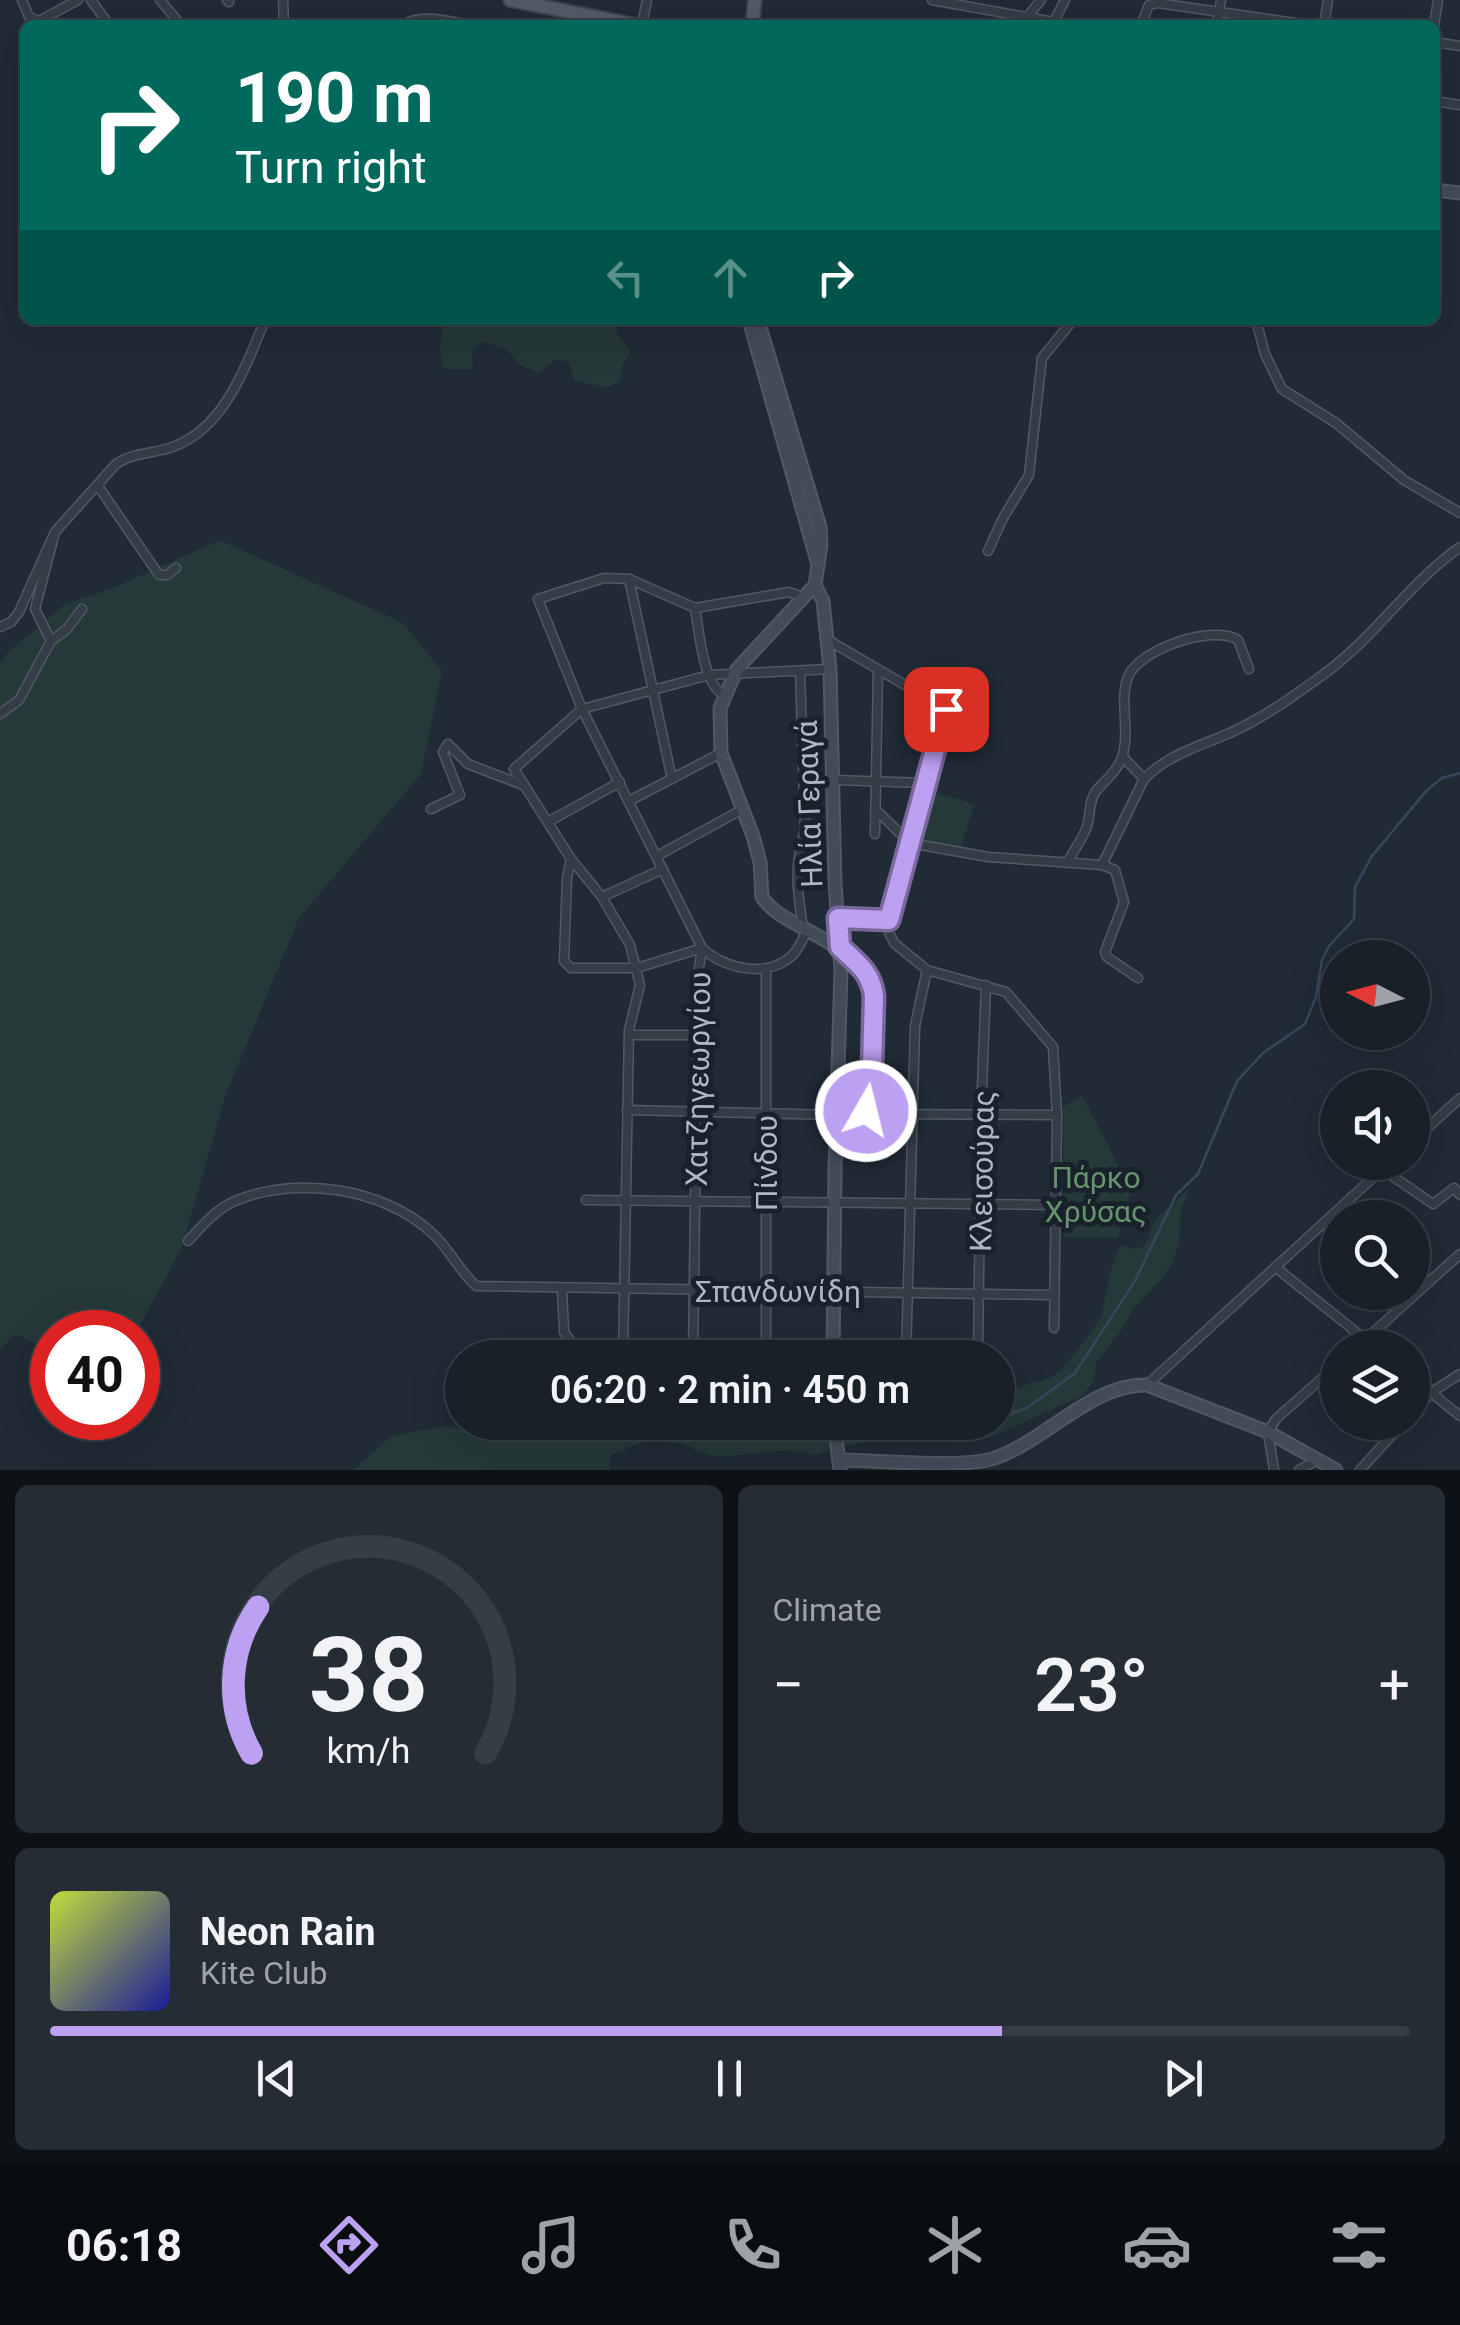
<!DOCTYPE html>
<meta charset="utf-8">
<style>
body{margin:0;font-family:Roboto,sans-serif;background:#252d34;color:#f1f3f6;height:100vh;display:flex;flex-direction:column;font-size:38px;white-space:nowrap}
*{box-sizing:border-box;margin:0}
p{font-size:32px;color:#9fa3a8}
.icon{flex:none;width:55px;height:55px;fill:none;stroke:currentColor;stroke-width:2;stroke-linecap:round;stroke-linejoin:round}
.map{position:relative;height:1470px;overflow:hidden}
.sheet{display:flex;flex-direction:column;gap:15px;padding:15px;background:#0d1216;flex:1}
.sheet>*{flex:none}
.hud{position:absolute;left:20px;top:20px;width:1420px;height:305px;border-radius:15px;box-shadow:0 10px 40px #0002,0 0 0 2px #363e45;background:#00695c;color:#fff;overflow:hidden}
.needle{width:65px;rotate:276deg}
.tools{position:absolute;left:1320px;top:940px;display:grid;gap:20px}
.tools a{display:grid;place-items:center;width:110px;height:110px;border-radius:50%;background:#182028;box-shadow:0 10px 40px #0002,0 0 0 2px #363e45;font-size:50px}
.speed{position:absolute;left:30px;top:1310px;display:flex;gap:20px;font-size:50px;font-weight:700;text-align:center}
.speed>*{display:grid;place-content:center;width:130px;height:130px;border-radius:50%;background:#182028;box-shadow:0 10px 40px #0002,0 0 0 2px #363e45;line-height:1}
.speed .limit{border:15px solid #d22;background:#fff;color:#111}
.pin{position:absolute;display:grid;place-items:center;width:85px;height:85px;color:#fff;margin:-42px;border-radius:20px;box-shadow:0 5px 15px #0006}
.me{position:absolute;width:110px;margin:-55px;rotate:8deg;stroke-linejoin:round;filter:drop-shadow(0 0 8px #0008)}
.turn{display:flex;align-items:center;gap:35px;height:210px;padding:0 50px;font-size:45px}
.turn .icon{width:130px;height:130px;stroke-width:2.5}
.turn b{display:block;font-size:70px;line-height:85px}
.lanes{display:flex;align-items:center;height:95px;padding:0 50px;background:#0003;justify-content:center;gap:50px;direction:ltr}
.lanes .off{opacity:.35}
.big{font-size:75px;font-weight:600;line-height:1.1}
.sheet .tile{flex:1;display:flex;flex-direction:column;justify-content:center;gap:15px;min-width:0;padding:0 35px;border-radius:15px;background:#252d34}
.sheet .dial{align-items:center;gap:0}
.dial svg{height:260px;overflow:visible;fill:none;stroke:#363e45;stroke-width:7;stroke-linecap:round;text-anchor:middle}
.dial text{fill:#f1f3f6;stroke:none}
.song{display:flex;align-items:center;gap:30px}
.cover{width:120px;height:120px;border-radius:15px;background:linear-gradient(135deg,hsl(70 70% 55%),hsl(240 70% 35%))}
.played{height:10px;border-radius:5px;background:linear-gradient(90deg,#bca0f2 70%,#363e45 70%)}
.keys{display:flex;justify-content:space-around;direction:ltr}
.heat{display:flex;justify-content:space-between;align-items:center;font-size:55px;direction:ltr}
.sheet .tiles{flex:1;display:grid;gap:15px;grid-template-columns:1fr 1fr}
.tile:last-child{grid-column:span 2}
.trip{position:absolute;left:445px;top:1340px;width:570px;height:100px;border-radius:50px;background:#182028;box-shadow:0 10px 40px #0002,0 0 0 2px #363e45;font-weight:600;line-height:100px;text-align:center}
.menu{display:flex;height:160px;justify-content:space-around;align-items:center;background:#0a0d10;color:#9fa3a8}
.menu .icon{width:70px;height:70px}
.menu .selected{color:#bca0f2}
.menu b{font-size:45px;color:#f1f3f6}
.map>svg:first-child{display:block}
.green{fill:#253938}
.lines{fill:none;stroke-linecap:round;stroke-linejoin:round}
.stream{stroke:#35485c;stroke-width:2.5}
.street-casing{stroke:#515a64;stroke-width:11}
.secondary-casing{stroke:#515a64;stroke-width:15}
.primary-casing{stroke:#3d454f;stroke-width:16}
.street{stroke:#343c46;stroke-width:8}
.secondary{stroke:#424c59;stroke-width:11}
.primary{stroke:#515b66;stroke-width:12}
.route-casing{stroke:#7a689d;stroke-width:25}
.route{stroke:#bca0f2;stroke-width:18}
.labels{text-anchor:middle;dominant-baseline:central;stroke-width:10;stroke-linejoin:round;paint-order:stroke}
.street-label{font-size:30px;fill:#aeb7c3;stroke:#19212a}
.park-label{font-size:30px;fill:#67926e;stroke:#19212a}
</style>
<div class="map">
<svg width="1460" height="1470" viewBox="0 0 1460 1470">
<rect width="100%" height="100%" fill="#202b35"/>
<!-- green -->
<g class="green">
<polygon points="444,320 615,320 618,335 630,351 622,367 620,382 608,387 574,381 569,362 556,359 539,373 520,365 506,349 482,341 472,351 473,370 443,369 440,349"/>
<polygon points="220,540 403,623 442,671 421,774 299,918 226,1094 182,1247 138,1329 128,1332 52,1332 52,1351 15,1334 0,1351 0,663 8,652 65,604 108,590"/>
<polygon points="925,790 974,804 960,850 914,841"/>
<polygon points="1082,1095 1131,1191 1118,1238 1064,1237 1063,1107"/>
<path d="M1190,1188L1181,1208L1179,1243L1172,1264L1161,1280L1133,1309L1121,1331L1096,1363L1093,1382L1082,1396L989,1438L973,1436L962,1441L871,1439L855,1445L843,1446L840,1423L998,1422V1399C1006,1396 1011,1392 1018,1388C1030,1382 1045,1382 1055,1375C1064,1369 1100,1323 1102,1313C1107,1290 1109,1265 1121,1245L1134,1249L1145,1246L1154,1221Z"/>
<polygon points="492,1422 829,1423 830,1449 817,1455 786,1450 719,1457 699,1453 686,1444 648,1440 611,1455 609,1470 353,1470 391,1436 445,1426 465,1430"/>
</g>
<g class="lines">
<!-- stream -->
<g class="stream">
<polyline points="998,1418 1027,1408 1075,1373 1135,1281 1176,1195 1198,1174 1237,1081 1263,1053 1305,1024 1316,997 1322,960 1329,946 1354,919 1355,887 1372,856 1427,790 1442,778 1460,773"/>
<path d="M690,1422C726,1454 734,1436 774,1436C794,1436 811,1439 831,1434"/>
<polyline points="911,1422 932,1422"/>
<polyline points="955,1422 981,1422"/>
<polyline points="839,1432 889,1422"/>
</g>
<defs>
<g id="street">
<polyline points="22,0 29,17 39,21 78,0"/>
<polyline points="91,0 109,25"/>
<polyline points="160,0 181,25"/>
<polyline points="227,0 229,2"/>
<polyline points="283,0 284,25"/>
<polyline points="932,0 1054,22"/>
<polyline points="1028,16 1041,0"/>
<path d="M403,25C421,13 449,21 469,25"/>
<polyline points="642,25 647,0"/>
<polyline points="1052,25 1065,0"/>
<polyline points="1141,25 1149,5 1158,3 1309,25"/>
<polyline points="1217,25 1221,0"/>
<polyline points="1324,25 1328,0"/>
<polyline points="1434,25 1438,0"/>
<polyline points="1435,42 1460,46"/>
<polyline points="1435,101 1460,105"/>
<polyline points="1256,320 1265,354 1282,389 1336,423 1404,480 1460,513"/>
<polyline points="98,486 159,575 167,575 176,568"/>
<polyline points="988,551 1003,518 1029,475 1042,358 1073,320"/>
<polyline points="629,579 672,779"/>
<path d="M695,608C699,630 703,685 724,695"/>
<path d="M0,627L11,622L19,612L55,532L115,465C131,452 156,454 175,446C226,426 246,365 265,320"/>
<polyline points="828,640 946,709 939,747 919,799 888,930 894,943 927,970 1006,992 1053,1047 1057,1115 1054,1328"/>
<polyline points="51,641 35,609 54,536"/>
<path d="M800,671L805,829C794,867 797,890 803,928"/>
<polyline points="0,714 19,700 51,641 67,629 82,609"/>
<polyline points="1123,757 1144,779"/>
<polyline points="835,780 925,783"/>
<polyline points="631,800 721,753"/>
<polyline points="431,809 460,795 443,752 448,744 468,764 523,785"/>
<polyline points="875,809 910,843"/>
<polyline points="548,822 620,782"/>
<polyline points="875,834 878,669"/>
<polyline points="910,843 988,857 1102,865 1115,870 1124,902 1105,952 1107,957 1138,978"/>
<polyline points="657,856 743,809"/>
<path d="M571,859L567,878L564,961L571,968H637L702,948C725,970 773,980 796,951C800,945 804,937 807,930"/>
<path d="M1067,863C1073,852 1081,841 1086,829C1091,817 1088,802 1096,791C1105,780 1120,769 1123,754C1130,729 1119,700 1128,677C1139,649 1213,624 1238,640L1249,669"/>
<path d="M1102,865L1144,779C1168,754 1201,746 1232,732C1265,717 1295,695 1324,674C1375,637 1409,583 1460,547"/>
<polyline points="602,897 663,869"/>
<polyline points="838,918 889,920"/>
<polyline points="631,1035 697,1035"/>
<polyline points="627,1110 837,1115"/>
<polyline points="866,1111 871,1114 1057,1115"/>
<polyline points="1412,1142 1460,1098"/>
<polyline points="1382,1169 1433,1204 1454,1188 1460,1195"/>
<polyline points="586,1200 1057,1205"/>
<path d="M188,1241C202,1226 216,1209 235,1201C296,1175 384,1188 432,1233C449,1248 459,1271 476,1286L1055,1295"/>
<polyline points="1275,1267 1376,1348"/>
<polyline points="562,1289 564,1332 583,1358"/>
<polyline points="1356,1348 1460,1254"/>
<polyline points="623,1358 629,1030 640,985 630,945 602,897 571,859 514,769 582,709 709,675 830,669"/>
<polyline points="693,1358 698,974 702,948 582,709 538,599 604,578 629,579 695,608 789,592 803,597"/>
<polyline points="766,1358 766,968"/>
<polyline points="906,1358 915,1026 927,970"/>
<polyline points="978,1358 981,1114 986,985"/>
<polyline points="1412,1377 1460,1416"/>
<polyline points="1147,1385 1390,1162"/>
<polyline points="1412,1414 1432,1392 1460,1374"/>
<polyline points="1274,1470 1268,1432 1276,1419 1338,1364"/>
<polyline points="1299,1470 1317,1460"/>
<polyline points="1360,1470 1404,1422"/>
</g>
<g id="secondary">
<polyline points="1435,190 1460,193"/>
<polyline points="749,320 817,561"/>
<polyline points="758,320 820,527 821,545 815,585"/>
<polyline points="815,585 823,601 830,669 835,882 841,970 835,1170 833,1358"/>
<path d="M815,585L737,669L720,708L721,753L753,836L760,862L762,897C772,912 789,920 805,929C881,969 877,983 873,1065C871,1102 868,1121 836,1144"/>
<polyline points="834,1422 840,1470"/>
<path d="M839,1460C878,1460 962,1469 995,1458C1045,1441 1093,1383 1147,1385L1268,1432L1336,1470"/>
</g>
<g id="primary">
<polyline points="510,0 636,25"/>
<polyline points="752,25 755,0"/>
</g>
</defs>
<!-- street casing -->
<use href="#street" class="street-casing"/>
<!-- secondary casing -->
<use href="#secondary" class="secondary-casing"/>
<!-- primary casing -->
<use href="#primary" class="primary-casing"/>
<!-- street -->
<use href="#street" class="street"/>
<!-- secondary -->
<use href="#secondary" class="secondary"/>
<!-- primary -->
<use href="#primary" class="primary"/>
</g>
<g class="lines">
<defs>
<path id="route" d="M866,1111L871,1102L874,996C871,972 857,963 840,947L838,918L889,920L946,709"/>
</defs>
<!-- route casing -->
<use href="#route" class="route-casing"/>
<!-- route -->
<use href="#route" class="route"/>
</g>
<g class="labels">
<!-- street labels -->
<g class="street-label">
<text transform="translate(809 804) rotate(-92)">Ηλία Γεραγά</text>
<text transform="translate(698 1079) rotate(-89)">Χατζηγεωργίου</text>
<text transform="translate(766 1163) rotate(-90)">Πίνδου</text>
<text transform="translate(982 1171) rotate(-89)">Κλεισούρας</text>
<text x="778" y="1291">Σπανδωνίδη</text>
</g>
<!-- park labels -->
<g class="park-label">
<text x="1096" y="1177">Πάρκο<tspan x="1096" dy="34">Χρύσας</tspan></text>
</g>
</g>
</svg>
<div class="tools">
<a><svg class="needle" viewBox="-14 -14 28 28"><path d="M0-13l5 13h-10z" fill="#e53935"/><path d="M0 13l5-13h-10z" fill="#9fa3a8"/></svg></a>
<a><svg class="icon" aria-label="sound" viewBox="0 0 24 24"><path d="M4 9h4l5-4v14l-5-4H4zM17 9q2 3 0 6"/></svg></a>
<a><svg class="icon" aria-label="search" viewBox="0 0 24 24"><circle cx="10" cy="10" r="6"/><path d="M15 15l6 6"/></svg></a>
<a><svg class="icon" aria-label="layers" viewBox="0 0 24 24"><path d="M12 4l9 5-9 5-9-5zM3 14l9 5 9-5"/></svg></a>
</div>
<div class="speed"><div class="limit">40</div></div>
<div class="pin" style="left:946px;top:709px;background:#d93025"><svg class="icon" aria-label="arrive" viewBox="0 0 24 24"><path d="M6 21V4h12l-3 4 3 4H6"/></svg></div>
<svg class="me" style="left:866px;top:1111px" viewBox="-20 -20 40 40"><circle r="17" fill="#bca0f2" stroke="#fff" stroke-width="3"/><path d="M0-11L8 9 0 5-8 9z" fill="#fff"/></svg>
<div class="trip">06:20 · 2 min · 450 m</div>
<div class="hud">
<div class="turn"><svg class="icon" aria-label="right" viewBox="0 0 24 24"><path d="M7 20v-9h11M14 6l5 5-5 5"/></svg><div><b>190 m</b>Turn right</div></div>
<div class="lanes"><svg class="icon off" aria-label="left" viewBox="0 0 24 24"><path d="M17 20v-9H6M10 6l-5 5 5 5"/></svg><svg class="icon off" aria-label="ahead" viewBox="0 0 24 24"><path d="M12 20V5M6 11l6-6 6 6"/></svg><svg class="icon" aria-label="right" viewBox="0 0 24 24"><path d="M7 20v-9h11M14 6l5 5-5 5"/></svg></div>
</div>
</div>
<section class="sheet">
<div class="tiles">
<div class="tile dial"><svg viewBox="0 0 100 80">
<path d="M14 69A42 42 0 1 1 86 69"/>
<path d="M14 69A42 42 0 0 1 16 24" stroke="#bca0f2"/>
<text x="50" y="56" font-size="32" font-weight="700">38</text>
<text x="50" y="72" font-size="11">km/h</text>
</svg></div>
<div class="tile"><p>Climate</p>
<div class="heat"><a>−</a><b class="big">23°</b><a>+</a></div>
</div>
<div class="tile">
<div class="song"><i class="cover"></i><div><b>Neon Rain</b><p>Kite Club</p></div></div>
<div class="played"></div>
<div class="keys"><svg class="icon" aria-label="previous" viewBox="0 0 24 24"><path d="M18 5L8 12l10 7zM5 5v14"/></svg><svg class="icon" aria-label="pause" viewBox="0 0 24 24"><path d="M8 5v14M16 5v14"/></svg><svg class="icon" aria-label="next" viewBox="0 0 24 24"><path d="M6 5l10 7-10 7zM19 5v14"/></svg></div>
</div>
</div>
</section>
<nav class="menu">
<b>06:18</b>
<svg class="icon selected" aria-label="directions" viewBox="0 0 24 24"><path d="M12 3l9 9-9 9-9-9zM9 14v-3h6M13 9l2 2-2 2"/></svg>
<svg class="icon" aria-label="music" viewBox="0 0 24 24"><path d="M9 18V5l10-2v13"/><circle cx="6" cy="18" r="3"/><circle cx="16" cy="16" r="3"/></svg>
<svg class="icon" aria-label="phone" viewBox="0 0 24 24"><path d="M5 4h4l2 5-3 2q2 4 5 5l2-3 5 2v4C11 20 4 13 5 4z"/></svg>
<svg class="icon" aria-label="climate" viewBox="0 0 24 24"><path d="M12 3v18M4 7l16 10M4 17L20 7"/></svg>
<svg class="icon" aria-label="car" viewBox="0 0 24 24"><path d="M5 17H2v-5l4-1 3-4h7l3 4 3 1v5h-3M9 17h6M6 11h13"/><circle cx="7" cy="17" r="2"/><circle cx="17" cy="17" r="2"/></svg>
<svg class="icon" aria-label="filters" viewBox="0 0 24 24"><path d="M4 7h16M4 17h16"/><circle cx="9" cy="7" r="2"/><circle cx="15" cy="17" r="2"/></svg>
</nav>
